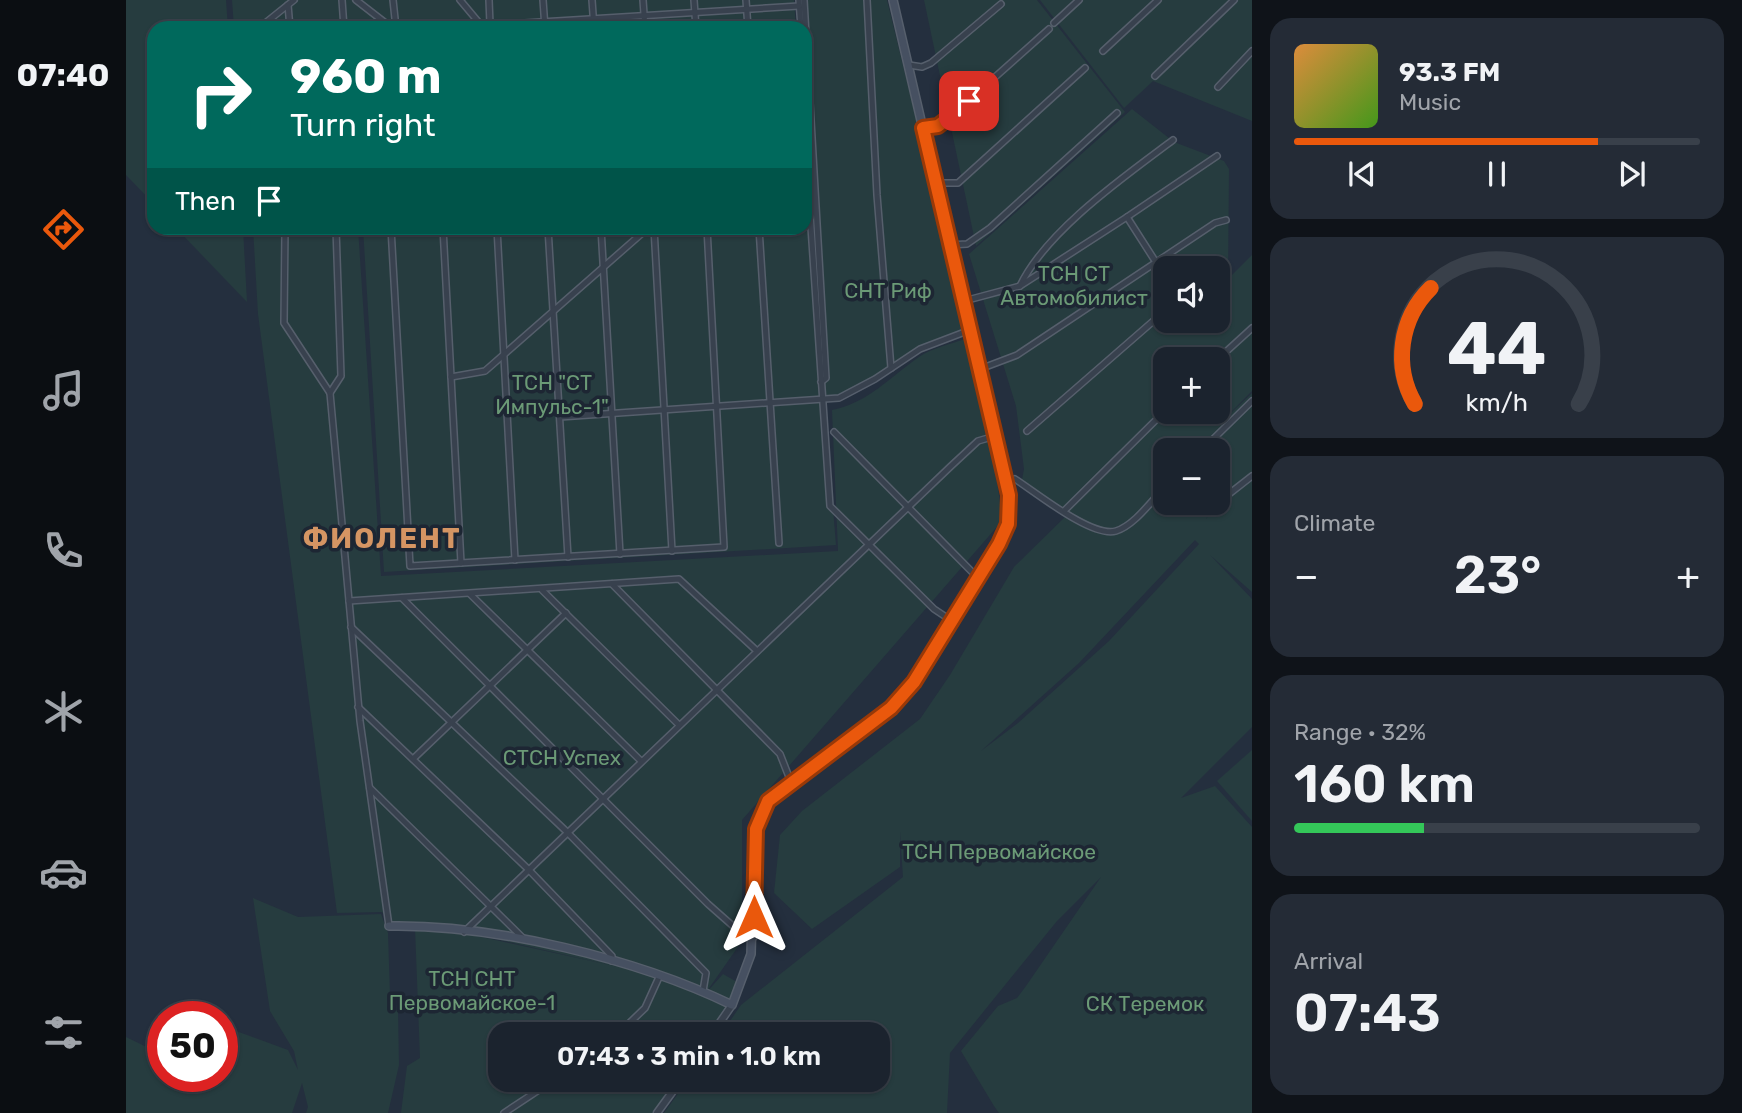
<!DOCTYPE html>
<meta charset="utf-8">
<style>
body{margin:0;font-family:Rubik,sans-serif;background:#242b36;color:#f1f3f6;height:100vh;display:flex;flex-direction:column;font-size:26px;white-space:nowrap}
*{box-sizing:border-box;margin:0}
p{font-size:23px;color:#a0a4aa}
.icon{flex:none;width:38px;height:38px;fill:none;stroke:currentColor;stroke-width:2;stroke-linecap:round;stroke-linejoin:round}
.map{position:relative;flex:1;overflow:hidden}
.sheet{display:flex;flex-direction:column;gap:18px;padding:18px;background:#0f1319;width:490px}
.sheet>*{flex:none}
.top-card{position:absolute;left:21px;top:21px;width:665px;height:214px;border-radius:21px;box-shadow:0 2px 5px #0004,0 0 0 2px #39404a;background:#00695c;color:#fff;overflow:hidden}
.buttons{position:absolute;left:1027px;top:256px;display:grid;gap:14px}
.buttons a{display:grid;place-items:center;width:77px;height:77px;border-radius:14px;background:#1b232e;box-shadow:0 2px 5px #0004,0 0 0 2px #39404a;font-size:35px}
.speed{position:absolute;left:21px;top:1001px;display:flex;gap:14px;font-size:35px;font-weight:700;text-align:center}
.speed>*{display:grid;place-content:center;width:91px;height:91px;border-radius:50%;background:#1b232e;box-shadow:0 2px 5px #0004,0 0 0 2px #39404a;line-height:1}
.speed .limit{border:10px solid #d22;background:#fff;color:#111}
.pin{position:absolute;display:grid;place-items:center;width:60px;height:60px;color:#fff;margin:-30px;border-radius:14px;box-shadow:0 4px 10px #0006}
.me{position:absolute;width:77px;margin:-38px;rotate:0deg;stroke-linejoin:round;filter:drop-shadow(0 0 5px #0008)}
.turn{display:flex;align-items:center;gap:24px;height:147px;padding:0 28px;font-size:32px}
.turn .icon{width:91px;height:91px;stroke-width:2.5}
.turn b{display:block;font-size:49px;line-height:60px}
.then{display:flex;align-items:center;height:66px;padding:0 28px;background:#0003;gap:14px;font-size:26px}
.big{font-size:52px;font-weight:600;line-height:1.1}
.sheet .tile{flex:1;display:flex;flex-direction:column;justify-content:center;gap:10px;min-width:0;padding:0 24px;border-radius:21px;background:#242b36}
.sheet .dial{align-items:center;gap:0}
.dial svg{height:182px;overflow:visible;fill:none;stroke:#39404a;stroke-width:7;stroke-linecap:round;text-anchor:middle}
.dial text{fill:#f1f3f6;stroke:none}
.song{display:flex;align-items:center;gap:21px}
.cover{width:84px;height:84px;border-radius:10px;background:linear-gradient(135deg,hsl(30 70% 55%),hsl(100 70% 35%))}
.played{height:7px;border-radius:4px;background:linear-gradient(90deg,#ea580c 75%,#39404a 75%)}
.keys{display:flex;justify-content:space-around;direction:ltr}
.heat{display:flex;justify-content:space-between;align-items:center;font-size:38px;direction:ltr}
.charge{height:10px;border-radius:5px;background:linear-gradient(90deg,#34c759 32%,#39404a 0)}
.trip{position:absolute;left:362px;top:1022px;width:402px;height:70px;border-radius:21px;background:#1b232e;box-shadow:0 2px 5px #0004,0 0 0 2px #39404a;font-weight:600;line-height:70px;text-align:center}
main{display:flex;flex:1;min-height:0}
.menu{display:flex;flex-direction:column;width:126px;justify-content:space-around;align-items:center;background:#0b0e12;color:#a0a4aa}
.menu .icon{width:49px;height:49px}
.menu .selected{color:#ea580c}
.menu b{font-size:32px;color:#f1f3f6}
.map>svg:first-child{display:block}
.green{fill:#263c3f;fill-rule:evenodd}
.lines{fill:none;stroke-linecap:round;stroke-linejoin:round}
.minor-casing{stroke:#565f6c;stroke-width:8}
.tertiary-casing{stroke:#565f6c;stroke-width:9}
.secondary-casing{stroke:#565f6c;stroke-width:10}
.minor{stroke:#38414e;stroke-width:5}
.tertiary{stroke:#38414e;stroke-width:6}
.secondary{stroke:#465061;stroke-width:7}
.route-casing{stroke:#983908;stroke-width:18}
.route{stroke:#ea580c;stroke-width:12}
.labels{text-anchor:middle;dominant-baseline:central;stroke-width:7;stroke-linejoin:round;paint-order:stroke}
.park-label{font-size:21px;fill:#6b9a76;stroke:#1d2633}
.district-label{font-size:28px;font-weight:bold;letter-spacing:2px;fill:#d59563;stroke:#1d2633}
</style>
<main>
<nav class="menu">
<b>07:40</b>
<svg class="icon selected" aria-label="directions" viewBox="0 0 24 24"><path d="M12 3l9 9-9 9-9-9zM9 14v-3h6M13 9l2 2-2 2"/></svg>
<svg class="icon" aria-label="music" viewBox="0 0 24 24"><path d="M9 18V5l10-2v13"/><circle cx="6" cy="18" r="3"/><circle cx="16" cy="16" r="3"/></svg>
<svg class="icon" aria-label="phone" viewBox="0 0 24 24"><path d="M5 4h4l2 5-3 2q2 4 5 5l2-3 5 2v4C11 20 4 13 5 4z"/></svg>
<svg class="icon" aria-label="climate" viewBox="0 0 24 24"><path d="M12 3v18M4 7l16 10M4 17L20 7"/></svg>
<svg class="icon" aria-label="car" viewBox="0 0 24 24"><path d="M5 17H2v-5l4-1 3-4h7l3 4 3 1v5h-3M9 17h6M6 11h13"/><circle cx="7" cy="17" r="2"/><circle cx="17" cy="17" r="2"/></svg>
<svg class="icon" aria-label="filters" viewBox="0 0 24 24"><path d="M4 7h16M4 17h16"/><circle cx="9" cy="7" r="2"/><circle cx="15" cy="17" r="2"/></svg>
</nav>
<div class="map">
<svg width="1126" height="1113" viewBox="0 0 1126 1113">
<rect width="100%" height="100%" fill="#242f3e"/>
<!-- green -->
<g class="green">
<polygon points="0,0 100,0 102,28 28,28 28,204 0,175"/>
<polygon points="106,0 668,0 670,28 108,28"/>
<polygon points="676,0 761,0 841,327 776,361 716,397 698,399 710,545 258,572 237,228 679,228 679,149 698,381"/>
<polygon points="798,0 911,0 999,112 850,246"/>
<polygon points="914,0 1126,0 1126,121 1027,81 998,108"/>
<path d="M1006,109L1048,142L1098,161L1103,169L1102,279L1126,255V391L1092,425L1126,393V592L1084,555L1126,599V727L1055,798L1089,786L1126,827V1113H873L868,1106L835,1051L872,1006L891,998L900,986L975,877L931,921L824,1053L821,1113H538L562,1080H752V1034H595L615,1005L777,877L774,832V867L686,929L648,893L654,835L676,811L794,719L824,675L888,567L939,517L895,485L898,469L890,406L843,254ZM1040,268H1092V320H1040ZM1040,359H1092V411H1040ZM1040,450H1092V502L1080,519L1089,502H1040ZM1069,540L1073,544L983,641L892,723L855,751L953,663Z"/>
<polygon points="50,228 117,228 121,302"/>
<path d="M127,228H232L255,576L712,551L706,410C742,403 764,377 793,357C806,348 825,344 839,339C856,400 870,458 876,521L616,820V941L579,994L597,974L611,982L606,1000L584,1034H374V1080H553L530,1113H275L281,1066L294,1058L289,928L338,933L497,968L335,931L265,924L256,912L211,913L132,314Z"/>
<polygon points="1126,750 1126,821 1091,781"/>
<polygon points="127,898 172,917 255,914 262,933 264,995 272,1008 273,1065 262,1113 180,1113 182,1107 176,1083 166,1113 0,1113 0,1037 37,1055 37,1076 96,1076 96,1038 110,1031 162,1050 172,1070 168,1051 144,1011"/>
</g>
<g class="lines">
<defs>
<g id="minor">
<polyline points="216,0 218,28"/>
<polyline points="230,0 266,28"/>
<polyline points="267,0 270,28"/>
<polyline points="334,0 355,25"/>
<polyline points="363,0 364,24"/>
<polyline points="417,0 419,28"/>
<polyline points="466,0 468,28"/>
<polyline points="517,0 519,28"/>
<polyline points="568,0 570,28"/>
<polyline points="620,0 622,28"/>
<polyline points="673,0 675,28"/>
<polyline points="678,0 700,378 695,382"/>
<polyline points="741,0 751,195 765,368"/>
<polyline points="162,5 164,28"/>
<polyline points="928,23 953,0"/>
<polyline points="133,28 168,0"/>
<polyline points="315,28 673,6"/>
<polyline points="977,51 1032,0"/>
<polyline points="783,65 796,67 805,63 875,4"/>
<polyline points="1029,76 1108,0"/>
<polyline points="1092,87 1126,51"/>
<polyline points="797,128 812,126 823,118 923,29"/>
<polyline points="679,139 704,506 808,609 826,621"/>
<polyline points="810,183 832,183 959,68"/>
<polyline points="1001,217 1091,156"/>
<polyline points="159,228 158,323 204,393 234,721 263,926"/>
<polyline points="265,228 284,566 598,547 581,228"/>
<polyline points="317,228 335,563"/>
<polyline points="371,228 389,560"/>
<polyline points="422,228 442,557"/>
<polyline points="475,228 494,554"/>
<polyline points="528,228 546,551"/>
<polyline points="633,228 653,543"/>
<polyline points="824,245 841,244 864,228 991,113"/>
<path d="M894,286C920,231 999,176 1047,140"/>
<polyline points="838,301 894,286 1001,217 1040,278"/>
<polyline points="1092,359 1126,328"/>
<polyline points="854,369 891,355 1089,223 1100,220"/>
<polyline points="325,377 359,371 522,228"/>
<polyline points="204,393 215,376 210,228"/>
<polyline points="434,417 713,398 749,379 794,349 844,330"/>
<polyline points="901,431 1040,310"/>
<polyline points="708,432 852,578"/>
<polyline points="1076,450 1126,401"/>
<path d="M889,479C911,493 966,538 990,531C1009,525 1026,500 1040,486"/>
<polyline points="1094,501 1126,476"/>
<polyline points="939,510 1040,410"/>
<polyline points="486,584 654,754 665,782"/>
<polyline points="416,590 553,725"/>
<polyline points="344,594 515,761"/>
<polyline points="276,598 582,904 616,934 628,937"/>
<polyline points="223,601 553,579 631,651"/>
<polyline points="225,627 441,832 580,973 577,991"/>
<polyline points="232,707 402,869 486,956 486,961"/>
<polyline points="287,759 440,613"/>
<polyline points="244,788 397,938"/>
<polyline points="338,932 824,467 852,441 869,436"/>
<polyline points="492,1034 519,1008 534,975"/>
<polyline points="378,1113 428,1080"/>
</g>
<g id="tertiary">
<polyline points="586,1034 606,1005"/>
<polyline points="531,1113 555,1080"/>
</g>
<path id="secondary" d="M263,926C368,924 511,959 606,1005L625,954L628,844L634,815L654,790L765,708L788,682L873,544L882,524V495L767,0"/>
</defs>
<!-- minor casing -->
<use href="#minor" class="minor-casing"/>
<!-- tertiary casing -->
<use href="#tertiary" class="tertiary-casing"/>
<!-- secondary casing -->
<use href="#secondary" class="secondary-casing"/>
<!-- minor -->
<use href="#minor" class="minor"/>
<!-- tertiary -->
<use href="#tertiary" class="tertiary"/>
<!-- secondary -->
<use href="#secondary" class="secondary"/>
</g>
<g class="lines">
<defs>
<polyline id="route" points="628,917 630,829 642,801 765,708 788,682 873,544 882,524 883,495 797,128 812,126 843,101"/>
</defs>
<!-- route casing -->
<use href="#route" class="route-casing"/>
<!-- route -->
<use href="#route" class="route"/>
</g>
<g class="labels">
<!-- park labels -->
<g class="park-label">
<text x="948" y="273">ТСН СТ<tspan x="948" dy="24">Автомобилист</tspan></text>
<text x="762" y="290">СНТ Риф</text>
<text x="426" y="382">ТСН "СТ<tspan x="426" dy="24">Импульс-1"</tspan></text>
<text x="436" y="757">СТСН Успех</text>
<text x="873" y="851">ТСН Первомайское</text>
<text x="346" y="978">ТСН СНТ<tspan x="346" dy="24">Первомайское-1</tspan></text>
<text x="1019" y="1003">СК Теремок</text>
</g>
<!-- district labels -->
<g class="district-label">
<text x="256" y="538">ФИОЛЕНТ</text>
</g>
</g>
</svg>
<div class="buttons">
<a><svg class="icon" aria-label="sound" viewBox="0 0 24 24"><path d="M4 9h4l5-4v14l-5-4H4zM17 9q2 3 0 6"/></svg></a>
<a>+</a>
<a>−</a>
</div>
<div class="speed"><div class="limit">50</div></div>
<div class="pin" style="left:843px;top:101px;background:#d93025"><svg class="icon" aria-label="arrive" viewBox="0 0 24 24"><path d="M6 21V4h12l-3 4 3 4H6"/></svg></div>
<svg class="me" style="left:628px;top:917px" viewBox="-20 -20 40 40"><path d="M0-17L14 15 0 8-14 15z" fill="#ea580c" stroke="#fff" stroke-width="4"/></svg>
<div class="trip">07:43 · 3 min · 1.0 km</div>
<div class="top-card">
<div class="turn"><svg class="icon" aria-label="right" viewBox="0 0 24 24"><path d="M7 20v-9h11M14 6l5 5-5 5"/></svg><div><b>960 m</b>Turn right</div></div>
<div class="then">Then<svg class="icon" aria-label="arrive" viewBox="0 0 24 24"><path d="M6 21V4h12l-3 4 3 4H6"/></svg></div>
</div>
</div>
<section class="sheet">
<div class="tile">
<div class="song"><i class="cover"></i><div><b>93.3 FM</b><p>Music</p></div></div>
<div class="played"></div>
<div class="keys"><svg class="icon" aria-label="previous" viewBox="0 0 24 24"><path d="M18 5L8 12l10 7zM5 5v14"/></svg><svg class="icon" aria-label="pause" viewBox="0 0 24 24"><path d="M8 5v14M16 5v14"/></svg><svg class="icon" aria-label="next" viewBox="0 0 24 24"><path d="M6 5l10 7-10 7zM19 5v14"/></svg></div>
</div>
<div class="tile dial"><svg viewBox="0 0 100 80">
<path d="M14 69A42 42 0 1 1 86 69"/>
<path d="M14 69A42 42 0 0 1 21 18" stroke="#ea580c"/>
<text x="50" y="56" font-size="32" font-weight="700">44</text>
<text x="50" y="72" font-size="11">km/h</text>
</svg></div>
<div class="tile"><p>Climate</p>
<div class="heat"><a>−</a><b class="big">23°</b><a>+</a></div>
</div>
<div class="tile"><p>Range · 32%</p><b class="big">160 km</b><div class="charge"></div></div>
<div class="tile"><p>Arrival</p><b class="big">07:43</b></div>
</section>
</main>
